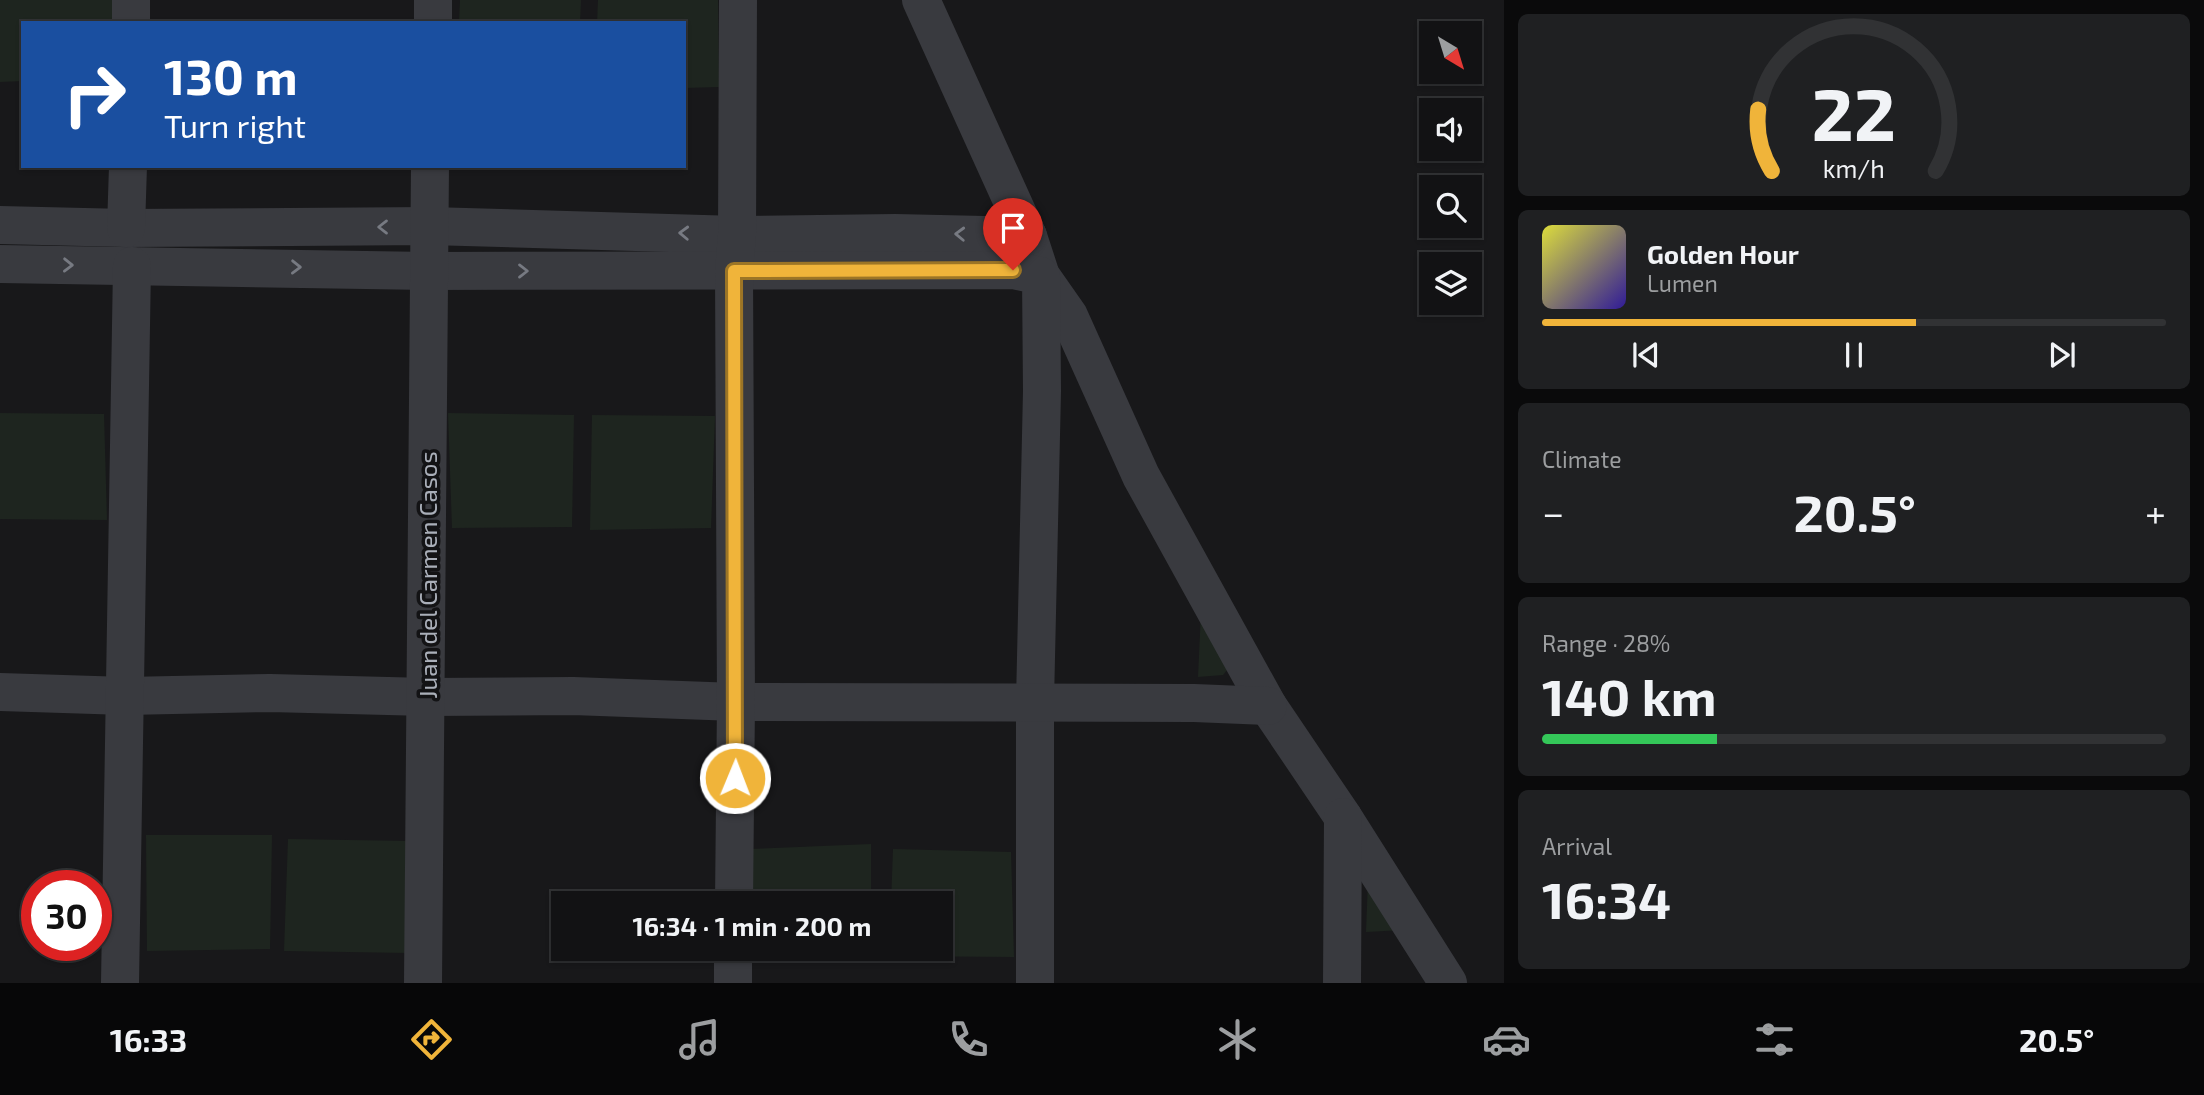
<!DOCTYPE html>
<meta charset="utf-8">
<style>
body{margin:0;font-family:"Exo 2",sans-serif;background:#1f2022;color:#f1f3f6;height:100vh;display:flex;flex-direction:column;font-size:26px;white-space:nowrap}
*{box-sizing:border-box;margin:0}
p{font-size:23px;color:#9c9ea0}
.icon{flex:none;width:38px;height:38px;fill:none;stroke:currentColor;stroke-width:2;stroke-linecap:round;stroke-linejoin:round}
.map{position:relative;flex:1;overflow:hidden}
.drawer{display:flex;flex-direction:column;gap:14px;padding:14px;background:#0a0a0b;width:700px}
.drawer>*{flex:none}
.top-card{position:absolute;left:21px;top:21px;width:665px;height:147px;border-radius:0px;box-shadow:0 2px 5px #0004,0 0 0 2px #313234;background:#1a4fa0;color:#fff;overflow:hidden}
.needle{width:46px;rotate:142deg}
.tools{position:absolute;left:1419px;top:21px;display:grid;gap:14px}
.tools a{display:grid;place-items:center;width:63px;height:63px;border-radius:0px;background:#121214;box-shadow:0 2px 5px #0004,0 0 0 2px #313234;font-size:35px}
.speed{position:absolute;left:21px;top:870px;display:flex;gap:14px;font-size:35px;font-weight:700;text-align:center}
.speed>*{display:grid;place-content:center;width:91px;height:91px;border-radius:50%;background:#121214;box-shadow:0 2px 5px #0004,0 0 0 2px #313234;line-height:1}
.speed .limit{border:10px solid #d22;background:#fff;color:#111}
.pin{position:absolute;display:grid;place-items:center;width:60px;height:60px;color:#fff;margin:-72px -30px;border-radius:50% 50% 50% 0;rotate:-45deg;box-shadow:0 0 7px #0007}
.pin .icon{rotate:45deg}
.me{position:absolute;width:77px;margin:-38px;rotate:1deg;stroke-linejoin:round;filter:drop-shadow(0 0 5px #0008)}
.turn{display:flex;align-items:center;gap:24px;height:147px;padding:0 28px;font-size:32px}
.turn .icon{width:91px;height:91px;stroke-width:2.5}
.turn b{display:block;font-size:49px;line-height:60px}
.big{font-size:52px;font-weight:700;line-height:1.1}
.drawer .card{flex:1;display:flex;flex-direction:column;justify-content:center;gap:10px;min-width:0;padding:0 24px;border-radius:10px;background:#1f2022}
.drawer .dial{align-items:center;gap:0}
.dial svg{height:182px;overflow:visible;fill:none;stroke:#313234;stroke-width:7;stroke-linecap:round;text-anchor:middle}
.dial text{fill:#f1f3f6;stroke:none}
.song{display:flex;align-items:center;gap:21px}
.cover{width:84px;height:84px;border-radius:10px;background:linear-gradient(135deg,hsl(60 70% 55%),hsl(250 70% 35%))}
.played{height:7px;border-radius:4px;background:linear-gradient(90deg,#f0b43a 60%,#313234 60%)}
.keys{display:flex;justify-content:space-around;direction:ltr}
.heat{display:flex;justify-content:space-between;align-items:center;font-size:38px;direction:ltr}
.charge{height:10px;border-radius:5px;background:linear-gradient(90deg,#34c759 28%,#313234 0)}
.trip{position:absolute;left:551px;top:891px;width:402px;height:70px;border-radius:0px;background:#121214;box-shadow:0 2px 5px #0004,0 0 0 2px #313234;font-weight:700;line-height:70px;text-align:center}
.tab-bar{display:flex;height:112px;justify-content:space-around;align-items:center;background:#070708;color:#9c9ea0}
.tab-bar .icon{width:49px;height:49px}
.tab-bar .current{color:#f0b43a}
.tab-bar b{font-size:32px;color:#f1f3f6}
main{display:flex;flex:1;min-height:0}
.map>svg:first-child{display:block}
.green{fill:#1e251f}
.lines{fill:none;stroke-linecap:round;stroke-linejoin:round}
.minor{stroke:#393a3f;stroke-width:38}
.oneway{stroke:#777a82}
.route-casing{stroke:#9c7526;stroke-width:18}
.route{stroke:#f0b43a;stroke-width:12}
.labels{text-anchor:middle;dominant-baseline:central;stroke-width:7;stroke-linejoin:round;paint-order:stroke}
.street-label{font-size:24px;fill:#aaafb9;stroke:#131315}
</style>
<main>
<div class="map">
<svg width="1504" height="983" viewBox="0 0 1504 983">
<rect width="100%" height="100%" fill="#18181a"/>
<!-- green -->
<g class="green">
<polygon points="0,0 115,0 114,23 23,23 23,81 0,82"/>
<polygon points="460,0 581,0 580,23 459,23"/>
<polygon points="598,0 718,0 719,87 684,88 684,23 597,23"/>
<polygon points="0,413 104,414 107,520 0,519"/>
<polygon points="448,413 574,415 572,527 452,528"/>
<polygon points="592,415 715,416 711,528 590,530"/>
<polygon points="1201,612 1231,665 1223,675 1198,677"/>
<polygon points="146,835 272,835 270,949 147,951"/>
<polygon points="288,839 409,841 409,953 284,951"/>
<polygon points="871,844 871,903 750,903 750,849"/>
<polygon points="893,849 1011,852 1014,957 890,956 890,949 942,948 942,903 891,903"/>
<polygon points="1368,880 1403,930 1366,932"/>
<polygon points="871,948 871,954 751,955 751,949"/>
</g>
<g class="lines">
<!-- minor -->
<g class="minor">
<polyline points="921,0 1028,236 1041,276 1069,316 1141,476 1268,706 1343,817 1448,983"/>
<polyline points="131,23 131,0"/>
<polyline points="433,23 433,0"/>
<polyline points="0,225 126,228 430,226 737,235 895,233 1028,236"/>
<polyline points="126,228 128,166"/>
<polyline points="0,264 429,271 1013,270 1041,276 1042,391 1035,702 1035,983"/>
<polyline points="0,692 126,696 270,693 427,697 573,696 736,702 1194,703 1268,706"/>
<polyline points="734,903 736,702 734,271 737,235 738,0"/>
<polyline points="120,983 132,266"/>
<polyline points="423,983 430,166"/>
<polyline points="733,983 733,948"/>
<polyline points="1342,983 1343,817"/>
</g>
</g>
<!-- one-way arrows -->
<defs><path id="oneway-chevron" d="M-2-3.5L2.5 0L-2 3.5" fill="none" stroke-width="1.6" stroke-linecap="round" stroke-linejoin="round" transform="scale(1.75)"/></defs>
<g class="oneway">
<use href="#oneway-chevron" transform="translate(383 227) rotate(180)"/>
<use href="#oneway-chevron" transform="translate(684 233) rotate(-178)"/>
<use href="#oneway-chevron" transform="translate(960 234) rotate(-178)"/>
<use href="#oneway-chevron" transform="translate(68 265) rotate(1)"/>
<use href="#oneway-chevron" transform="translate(296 267) rotate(1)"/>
<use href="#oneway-chevron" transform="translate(523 271)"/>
</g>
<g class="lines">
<defs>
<polyline id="route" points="735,778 734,271 1013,270"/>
</defs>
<!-- route casing -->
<use href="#route" class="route-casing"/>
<!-- route -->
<use href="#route" class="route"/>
</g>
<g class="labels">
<!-- street labels -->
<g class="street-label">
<text transform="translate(427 575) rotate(-90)">Juan del Carmen Casos</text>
</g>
</g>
</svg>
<div class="tools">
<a><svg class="needle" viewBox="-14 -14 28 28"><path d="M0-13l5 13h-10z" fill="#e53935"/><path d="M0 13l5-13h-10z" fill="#9c9ea0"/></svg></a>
<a><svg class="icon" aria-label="sound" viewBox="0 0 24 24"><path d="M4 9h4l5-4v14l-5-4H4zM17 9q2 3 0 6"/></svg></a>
<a><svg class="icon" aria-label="search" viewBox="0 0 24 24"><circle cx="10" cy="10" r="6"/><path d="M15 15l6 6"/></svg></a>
<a><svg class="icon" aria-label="layers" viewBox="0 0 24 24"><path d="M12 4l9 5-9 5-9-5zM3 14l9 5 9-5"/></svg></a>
</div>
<div class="speed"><div class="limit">30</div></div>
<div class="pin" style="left:1013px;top:270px;background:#d93025"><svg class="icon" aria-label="arrive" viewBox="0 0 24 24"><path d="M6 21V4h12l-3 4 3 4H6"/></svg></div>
<svg class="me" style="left:735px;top:778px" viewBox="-20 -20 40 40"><circle r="17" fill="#f0b43a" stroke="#fff" stroke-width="3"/><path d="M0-11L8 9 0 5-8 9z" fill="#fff"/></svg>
<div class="trip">16:34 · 1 min · 200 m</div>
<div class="top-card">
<div class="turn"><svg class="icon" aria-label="right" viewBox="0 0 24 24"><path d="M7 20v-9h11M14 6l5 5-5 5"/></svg><div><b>130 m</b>Turn right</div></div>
</div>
</div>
<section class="drawer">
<div class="card dial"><svg viewBox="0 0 100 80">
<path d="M14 69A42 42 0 1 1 86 69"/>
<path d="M14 69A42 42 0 0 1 8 42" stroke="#f0b43a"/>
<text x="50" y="56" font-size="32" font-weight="700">22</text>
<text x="50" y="72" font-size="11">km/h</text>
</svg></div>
<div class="card">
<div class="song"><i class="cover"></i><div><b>Golden Hour</b><p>Lumen</p></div></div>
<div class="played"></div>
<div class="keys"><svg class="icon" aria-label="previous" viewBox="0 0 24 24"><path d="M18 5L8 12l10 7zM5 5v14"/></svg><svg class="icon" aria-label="pause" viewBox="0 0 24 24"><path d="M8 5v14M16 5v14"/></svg><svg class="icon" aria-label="next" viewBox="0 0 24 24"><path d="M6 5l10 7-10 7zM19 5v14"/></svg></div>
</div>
<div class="card"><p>Climate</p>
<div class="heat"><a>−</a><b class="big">20.5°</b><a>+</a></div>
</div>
<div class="card"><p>Range · 28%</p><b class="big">140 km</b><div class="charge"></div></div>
<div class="card"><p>Arrival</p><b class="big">16:34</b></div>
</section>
</main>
<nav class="tab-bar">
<b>16:33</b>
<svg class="icon current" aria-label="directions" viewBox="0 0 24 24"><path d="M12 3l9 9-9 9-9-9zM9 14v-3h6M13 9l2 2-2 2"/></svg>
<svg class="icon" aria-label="music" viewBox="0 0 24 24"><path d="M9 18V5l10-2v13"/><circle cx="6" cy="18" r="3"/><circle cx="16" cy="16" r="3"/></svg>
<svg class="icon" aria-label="phone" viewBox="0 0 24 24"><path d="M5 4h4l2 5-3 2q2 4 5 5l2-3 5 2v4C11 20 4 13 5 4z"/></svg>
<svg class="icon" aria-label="climate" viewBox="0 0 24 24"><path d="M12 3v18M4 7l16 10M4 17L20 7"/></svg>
<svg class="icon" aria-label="car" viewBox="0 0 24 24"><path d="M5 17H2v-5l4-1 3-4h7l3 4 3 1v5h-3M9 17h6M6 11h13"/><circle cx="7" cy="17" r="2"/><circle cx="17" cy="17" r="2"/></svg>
<svg class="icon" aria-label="filters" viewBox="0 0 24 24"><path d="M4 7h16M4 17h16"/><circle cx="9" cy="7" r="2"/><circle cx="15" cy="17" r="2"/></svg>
<b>20.5°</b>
</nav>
